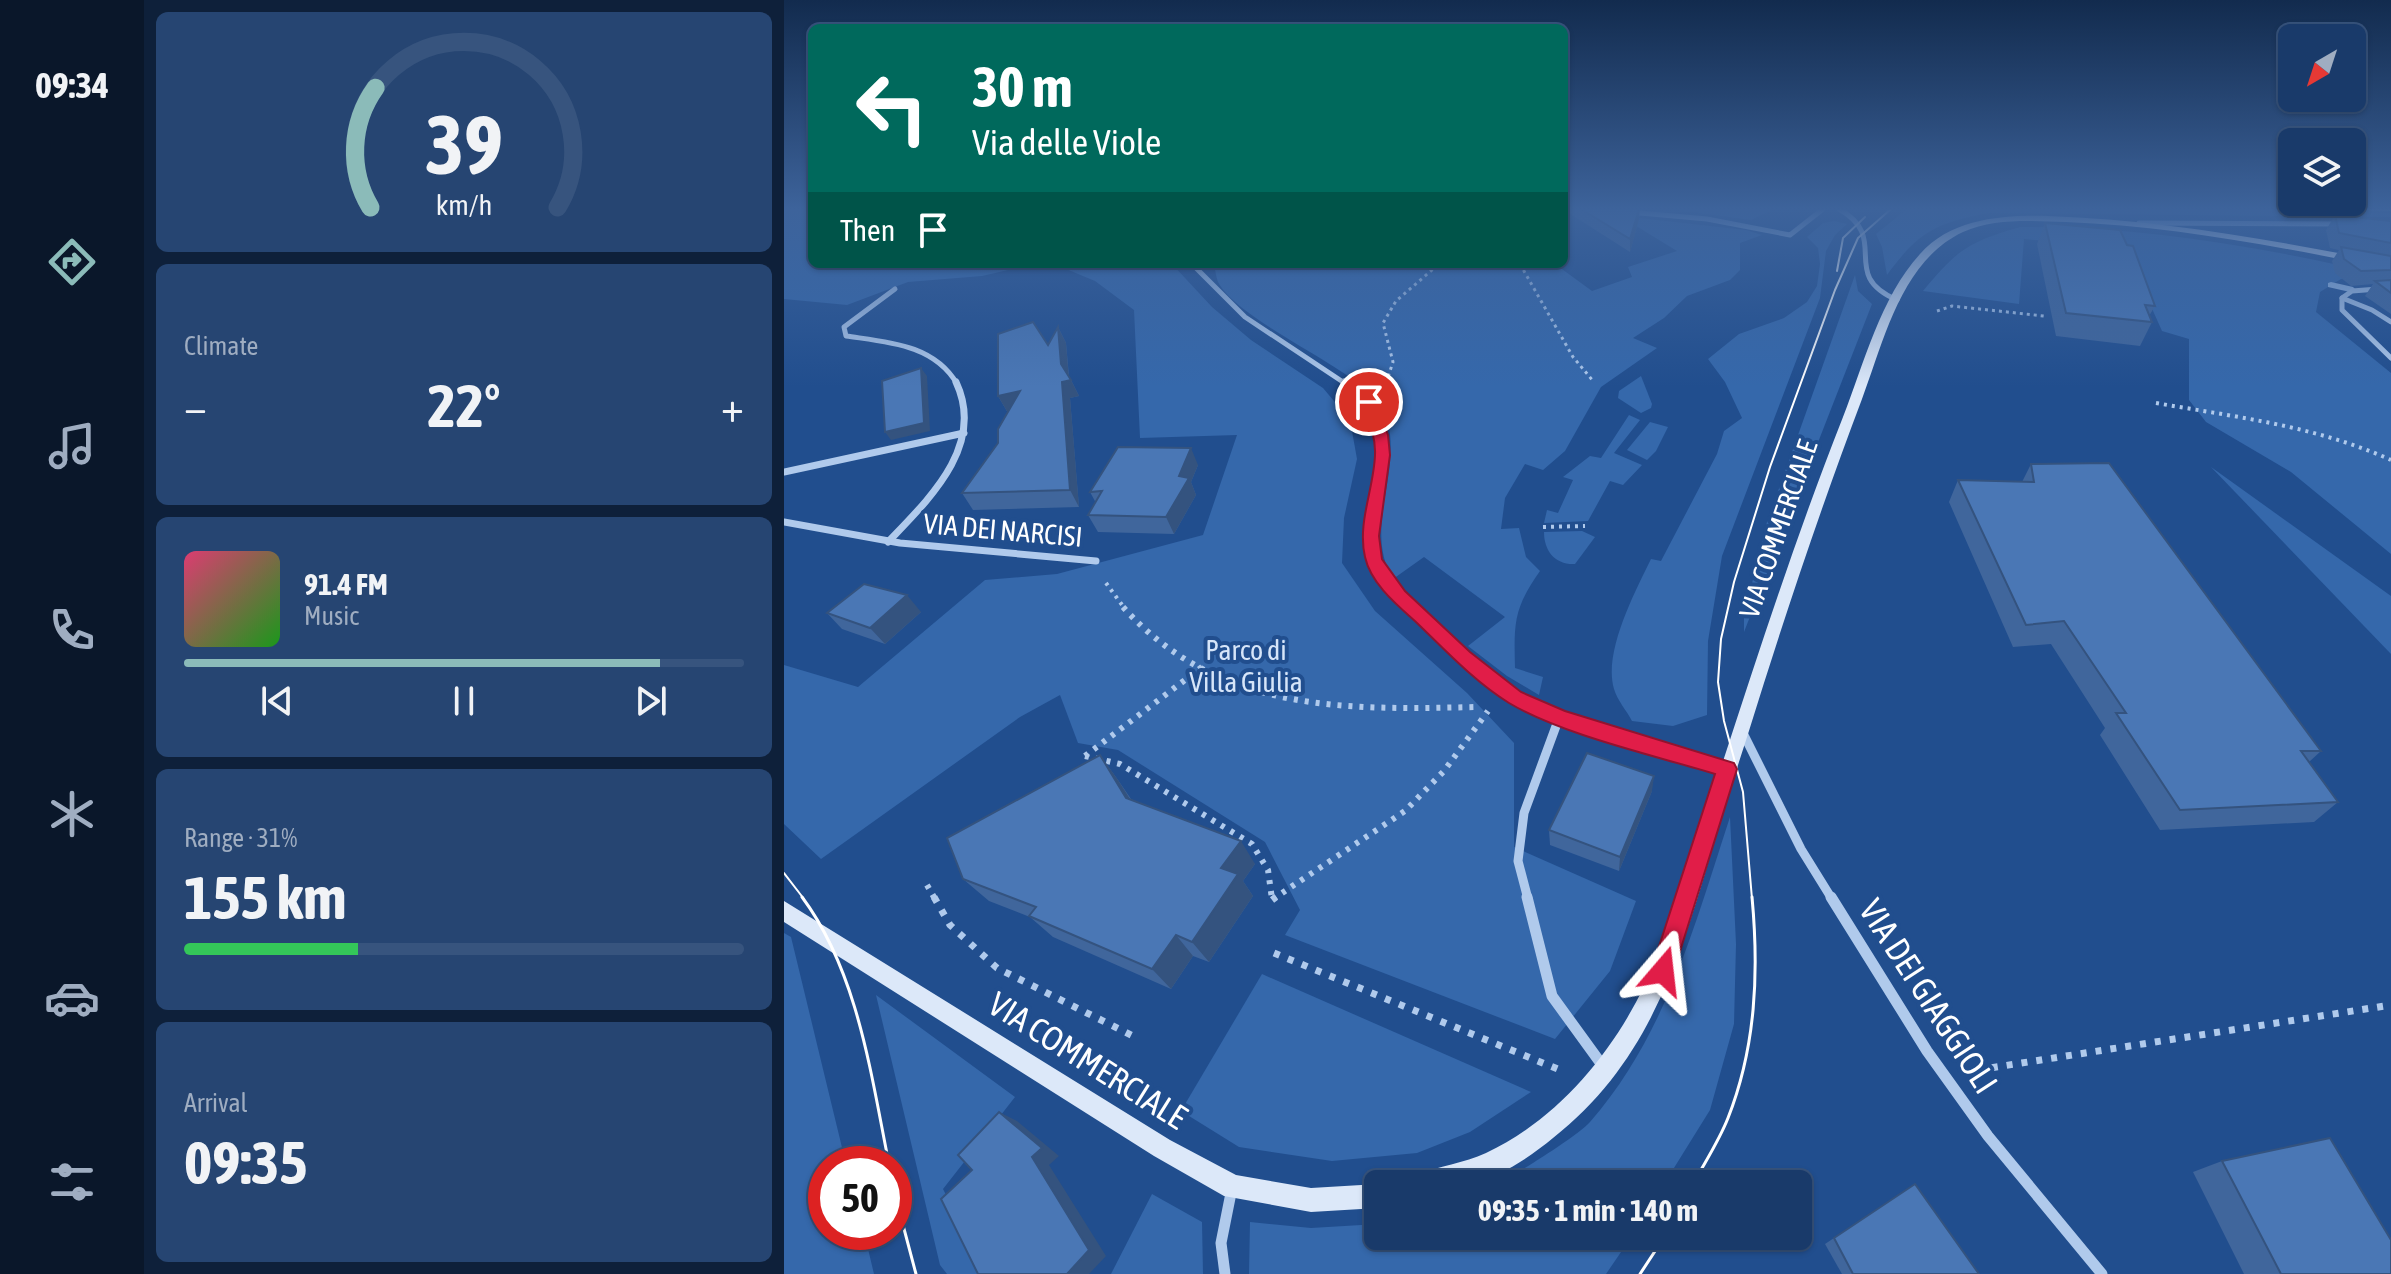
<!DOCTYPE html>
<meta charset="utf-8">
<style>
body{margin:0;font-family:"Asap Condensed",sans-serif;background:#264572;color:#f1f3f6;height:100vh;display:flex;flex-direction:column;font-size:30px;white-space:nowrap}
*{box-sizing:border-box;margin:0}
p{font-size:26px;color:#9fadc1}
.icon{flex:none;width:44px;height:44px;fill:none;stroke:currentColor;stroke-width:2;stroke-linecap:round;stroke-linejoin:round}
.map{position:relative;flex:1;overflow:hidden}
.details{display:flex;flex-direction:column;gap:12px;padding:12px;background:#0e203a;width:640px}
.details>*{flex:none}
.banner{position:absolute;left:24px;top:24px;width:760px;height:244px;border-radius:12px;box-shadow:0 2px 6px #0004,0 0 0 2px #37547e;background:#00695c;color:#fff;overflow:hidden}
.needle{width:52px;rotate:219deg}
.controls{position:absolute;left:1494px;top:24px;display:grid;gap:16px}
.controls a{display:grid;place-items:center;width:88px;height:88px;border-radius:12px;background:#193a6a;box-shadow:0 2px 6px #0004,0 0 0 2px #37547e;font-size:40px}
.speed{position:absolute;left:24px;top:1146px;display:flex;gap:16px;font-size:40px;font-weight:700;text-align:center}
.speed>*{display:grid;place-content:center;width:104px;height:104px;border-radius:50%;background:#193a6a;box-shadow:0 2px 6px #0004,0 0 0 2px #37547e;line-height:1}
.speed .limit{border:12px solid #d22;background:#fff;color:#111}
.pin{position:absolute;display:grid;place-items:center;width:68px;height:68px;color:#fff;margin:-34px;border:4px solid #fff;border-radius:50%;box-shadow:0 2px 8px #0007}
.me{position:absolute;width:88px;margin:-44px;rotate:17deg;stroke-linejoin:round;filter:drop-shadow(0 0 6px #0008)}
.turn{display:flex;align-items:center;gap:28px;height:168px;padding:0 32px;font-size:36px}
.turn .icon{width:104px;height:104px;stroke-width:2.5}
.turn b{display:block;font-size:56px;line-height:68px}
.then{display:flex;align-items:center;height:76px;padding:0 32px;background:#0003;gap:16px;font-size:30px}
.big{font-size:60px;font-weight:700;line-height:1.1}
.details .tile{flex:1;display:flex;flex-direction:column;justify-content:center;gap:12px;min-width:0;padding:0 28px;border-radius:12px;background:#264572}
.details .dial{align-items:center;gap:0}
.dial svg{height:208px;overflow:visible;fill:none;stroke:#37547e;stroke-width:7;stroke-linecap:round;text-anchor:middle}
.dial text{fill:#f1f3f6;stroke:none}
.song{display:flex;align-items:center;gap:24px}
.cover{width:96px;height:96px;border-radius:12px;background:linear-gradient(135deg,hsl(340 70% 55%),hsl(120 70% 35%))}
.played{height:8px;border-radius:4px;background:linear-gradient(90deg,#8bbbb9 85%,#37547e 85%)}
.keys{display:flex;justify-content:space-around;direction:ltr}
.heat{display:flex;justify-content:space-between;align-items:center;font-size:44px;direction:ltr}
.charge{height:12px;border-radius:6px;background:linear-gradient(90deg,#34c759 31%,#37547e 0)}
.trip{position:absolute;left:580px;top:1170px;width:448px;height:80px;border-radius:12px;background:#193a6a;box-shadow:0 2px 6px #0004,0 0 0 2px #37547e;font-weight:700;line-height:80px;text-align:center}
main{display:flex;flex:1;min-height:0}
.dock{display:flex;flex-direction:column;width:144px;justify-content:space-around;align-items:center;background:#0a172a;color:#9fadc1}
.dock .icon{width:56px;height:56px}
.dock .on{color:#8bbbb9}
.dock b{font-size:36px;color:#f1f3f6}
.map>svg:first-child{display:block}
.green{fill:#3568ab}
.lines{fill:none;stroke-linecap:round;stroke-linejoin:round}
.stream{fill:#a4c4ed;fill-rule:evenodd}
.path-far3{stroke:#b0caec;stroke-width:3;stroke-dasharray:3 4;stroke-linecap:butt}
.path-far2{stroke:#b0caec;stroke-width:4;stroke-dasharray:3 5;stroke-linecap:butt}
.path-far1{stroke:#b0caec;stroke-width:6;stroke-dasharray:4 7;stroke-linecap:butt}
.path{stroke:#b0caec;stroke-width:7;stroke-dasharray:6 9;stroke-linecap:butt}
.street-far3{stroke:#b0caec;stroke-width:5}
.street-far2{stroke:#b0caec;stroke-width:7}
.street-far1{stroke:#b0caec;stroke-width:9}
.street{stroke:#b0caec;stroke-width:11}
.secondary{fill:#dce8f9;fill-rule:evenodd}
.tram-far1{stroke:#fff;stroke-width:2}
.tram{stroke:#fff;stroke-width:3}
.wall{fill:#40669c}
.shaded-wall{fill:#34537f}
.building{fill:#4a77b5;stroke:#34537f;stroke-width:2}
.route{fill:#e11d48;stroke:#92132f;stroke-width:2}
.labels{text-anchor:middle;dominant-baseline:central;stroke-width:8;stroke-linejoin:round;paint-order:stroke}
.street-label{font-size:28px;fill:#fff;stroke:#214e8e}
.park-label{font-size:28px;fill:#d6e5f9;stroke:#214e8e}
.near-street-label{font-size:34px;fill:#fff;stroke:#214e8e}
</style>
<main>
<nav class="dock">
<b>09:34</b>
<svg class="icon on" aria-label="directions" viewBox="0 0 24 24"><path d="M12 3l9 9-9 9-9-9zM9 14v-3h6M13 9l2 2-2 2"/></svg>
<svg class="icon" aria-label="music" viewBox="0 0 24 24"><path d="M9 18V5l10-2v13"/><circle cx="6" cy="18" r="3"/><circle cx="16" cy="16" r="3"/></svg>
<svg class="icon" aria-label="phone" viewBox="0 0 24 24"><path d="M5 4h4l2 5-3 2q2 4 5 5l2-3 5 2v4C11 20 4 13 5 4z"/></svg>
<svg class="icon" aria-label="climate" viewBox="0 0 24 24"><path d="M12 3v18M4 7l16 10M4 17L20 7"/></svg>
<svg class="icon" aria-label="car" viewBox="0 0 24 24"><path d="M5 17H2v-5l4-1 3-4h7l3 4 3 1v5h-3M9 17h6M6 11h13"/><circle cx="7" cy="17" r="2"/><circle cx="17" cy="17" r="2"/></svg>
<svg class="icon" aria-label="filters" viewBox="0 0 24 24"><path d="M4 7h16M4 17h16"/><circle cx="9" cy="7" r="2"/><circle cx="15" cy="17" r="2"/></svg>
</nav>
<section class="details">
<div class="tile dial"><svg viewBox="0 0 100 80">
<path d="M14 69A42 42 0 1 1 86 69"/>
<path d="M14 69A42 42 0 0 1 16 23" stroke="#8bbbb9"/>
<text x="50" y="56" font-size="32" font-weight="700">39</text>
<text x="50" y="72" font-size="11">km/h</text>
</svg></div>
<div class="tile"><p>Climate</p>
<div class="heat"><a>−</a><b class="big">22°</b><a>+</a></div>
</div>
<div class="tile">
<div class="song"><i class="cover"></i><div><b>91.4 FM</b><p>Music</p></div></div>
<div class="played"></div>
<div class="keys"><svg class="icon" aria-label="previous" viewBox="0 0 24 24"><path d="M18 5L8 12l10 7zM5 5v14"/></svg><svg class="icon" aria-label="pause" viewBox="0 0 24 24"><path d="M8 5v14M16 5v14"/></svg><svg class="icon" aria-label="next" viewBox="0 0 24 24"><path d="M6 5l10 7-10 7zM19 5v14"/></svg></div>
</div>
<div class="tile"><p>Range · 31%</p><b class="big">155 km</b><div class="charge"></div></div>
<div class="tile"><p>Arrival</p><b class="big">09:35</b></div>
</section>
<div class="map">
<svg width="1607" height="1274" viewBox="0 0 1607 1274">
<rect width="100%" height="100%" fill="#214e8e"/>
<!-- green -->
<g class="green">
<polygon points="0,209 28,209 28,264 251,264 198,276 124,282 63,305 0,299"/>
<polygon points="886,209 990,209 967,220"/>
<path d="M1123,209H1519L1607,213V217L1205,213C1152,223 1135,231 1103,275L1098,247L1092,234Z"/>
<path d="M846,217L962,230L978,235L956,243V270L946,280L903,296L880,318L849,338L873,348L817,387L781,451L759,470L741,464L721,498L717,529L735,528L742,557L756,571C729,609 730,624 731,668L759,677L755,695L723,676L684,646L721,617L640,557L609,579C575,523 629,458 595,402C590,394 579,388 572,382C540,356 451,315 434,282C432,277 431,269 430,264H771L808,291L848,277L844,267L893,251L844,221Z"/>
<path d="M1050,221L1063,224L1051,235L1042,251L1036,298L938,556L924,641L923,715L889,726L848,721C843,711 833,700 830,689C819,652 851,592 867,559L877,561L933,454L940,431L958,418L941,382L924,359L955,334L1000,318L1023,302L1033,286L1036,264L1034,248L1023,237L1039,223Z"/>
<path d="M1236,227C1359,226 1484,248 1604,276L1557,279L1536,292L1532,312L1607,373V554L1507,472L1422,422L1405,400V339L1378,331L1341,248L1240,239L1235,304L1139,291C1173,250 1184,242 1236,227Z"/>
<polygon points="270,264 388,264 428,307 467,340 539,388 566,420 573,459 560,518 558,563 591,611 683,693 730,743 730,847 852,901 826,971 771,1039 501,935 516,910 481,842 334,750 294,743 276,695 236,717 37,859 0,824 0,665 74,687 201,580 273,574 419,535 453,435 356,438 350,310 311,281"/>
<polygon points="1071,275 1074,291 1088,304 960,632 960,616 983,522"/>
<polygon points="857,376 868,404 867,408 857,413 834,398 835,391"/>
<polygon points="845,415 856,420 830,453 858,465 839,485 826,481 804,521 760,523 763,510 774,513 789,480 779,477 806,456 817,458"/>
<polygon points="866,422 884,427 872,451 863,460 843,450"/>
<polygon points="1427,467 1607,596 1607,654"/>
<path d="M798,531L811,537L791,564C771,565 760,551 760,532Z"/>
<path d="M946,817L952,944L950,1024L926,1110L880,1184H715C736,1171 791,1138 806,1122C882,1035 911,924 946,817Z"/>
<polygon points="0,933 7,937 62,1164 42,1164 42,1232 80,1232 90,1274 0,1274"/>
<polygon points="478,974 747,1092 686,1132 633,1153 548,1161 455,1147 397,1111"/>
<polygon points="92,995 231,1097 159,1189 202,1274 163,1274 156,1265"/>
<polygon points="368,1194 418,1222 419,1274 327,1274"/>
<polygon points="466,1222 527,1228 594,1224 594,1236 848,1236 822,1274 465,1274"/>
</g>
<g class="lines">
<!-- stream -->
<polygon class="stream" points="1547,282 1569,287 1571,289 1566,292 1544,287 1544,283"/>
<!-- path-far3 -->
<g class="path-far3">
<polyline points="736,264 789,357 810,382"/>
<polyline points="1153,311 1168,306 1260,316"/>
<polyline points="602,383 609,362 599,323 612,301 655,264"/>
</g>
<!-- path-far2 -->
<g class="path-far2">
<path d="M1372,403C1452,417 1532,426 1607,460"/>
<polyline points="759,527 801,526"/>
<polyline points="322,583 341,609"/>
</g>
<!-- path-far1 -->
<g class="path-far1">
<path d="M339,607C434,713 562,710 692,707"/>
<polyline points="301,756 336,764 468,844 484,870 488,899"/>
<polyline points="301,756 418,667"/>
<polyline points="143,885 151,899"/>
<polyline points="489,899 621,811 660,771 704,711"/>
</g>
<!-- path -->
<g class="path">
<polyline points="150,897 166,925 213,968 355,1039"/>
<polyline points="488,900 492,897"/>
<polyline points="490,953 776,1070"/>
<polyline points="1193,1070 1607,1005"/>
</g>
<!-- street-far3 -->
<g class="street-far3">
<path d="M1055,209C1108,239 1053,274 1113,300"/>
<polyline points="845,212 923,219 1006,235 1039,209"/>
<polyline points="1355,223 1554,224"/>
<polyline points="408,264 461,317 562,384"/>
<polyline points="1607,288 1568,291 1558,298 1558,310 1607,358"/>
<path d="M111,289L60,327L62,336C102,342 150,344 173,384"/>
<polyline points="1558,298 1588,310 1607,322"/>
</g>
<!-- street-far2 -->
<g class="street-far2">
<polyline points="560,382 585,402 597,435 598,455 587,536 589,559 598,577 628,609"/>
<polyline points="0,472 180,433"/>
<polyline points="0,522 116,543 312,561"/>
<path d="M104,542C145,499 202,446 172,382"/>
</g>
<!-- street-far1 -->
<g class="street-far1">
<path d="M626,607C659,638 693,676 733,698C797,733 874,748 943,769"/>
<polyline points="957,729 1017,849 1048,899"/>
<polyline points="744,899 734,861 740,813 775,718"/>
</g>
<!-- street -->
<g class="street">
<polyline points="743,897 768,996 821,1069"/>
<polyline points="1047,897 1143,1051 1204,1136 1318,1274"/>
<polyline points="441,1274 437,1243 448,1188"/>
</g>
<!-- secondary -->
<g class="secondary">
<path d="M1264,216C1380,220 1494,241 1607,263V269C1500,248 1391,226 1282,222C1248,221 1210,218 1179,232C1117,261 1100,341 1078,399C1036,510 999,621 964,734C951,774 938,815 926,856C894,965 862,1065 769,1138C746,1157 715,1178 685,1184C667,1187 646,1184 629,1184L632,1175C655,1166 680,1163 702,1153C783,1115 842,1036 874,955C937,776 989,594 1059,417C1080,364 1096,298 1136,254C1168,218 1219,215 1264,216Z"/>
<polygon points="0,901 386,1140 452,1175 527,1188 594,1184 594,1208 527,1212 440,1196 370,1156 0,922"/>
</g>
<!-- tram-far1 -->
<g class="tram-far1">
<polyline points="1578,209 1607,210"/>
<polyline points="1053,271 1059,238 1081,217"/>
<polyline points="0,873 20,899"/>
<polyline points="968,899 959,792 940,721 934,682 937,639 950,582 986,467 1051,290 1074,238 1107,209"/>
</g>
<!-- tram -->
<g class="tram">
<path d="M18,897C74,972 87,1075 105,1164"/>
<path d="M909,1184C921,1162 935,1141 944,1118C972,1047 975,972 968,897"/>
<polyline points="110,1191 132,1274"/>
<polyline points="856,1274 881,1236"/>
</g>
</g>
<!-- wall -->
<g class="wall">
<polygon points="780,209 856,209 855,219 846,252 780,210"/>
<polygon points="1551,215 1607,221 1607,314 1581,296 1589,284 1567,286 1551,273 1548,261 1555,250 1546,248 1542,230"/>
<polygon points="1261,223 1371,306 1365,316 1368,322 1356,346 1272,336 1253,244"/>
<polygon points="274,327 282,343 285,376 295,396 286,398 295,507 189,510 178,493 214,443 224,413 214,396 264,345"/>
<polygon points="1247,464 1537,751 1525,762 1554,802 1530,822 1376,830 1316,735 1321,728 1267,644 1229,647 1165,502 1174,480 1238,482"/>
<polygon points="414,465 407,482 412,495 390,534 314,532 304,515 312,503 306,492"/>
<polygon points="137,612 101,644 58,629 43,613"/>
<polygon points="316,755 334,780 347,799 471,864 459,881 469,896 425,962 409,956 387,989 269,937 246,917 205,901 179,879"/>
<polygon points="868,791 835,871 766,845 765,830"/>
<polygon points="1438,1161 1607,1274 1460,1274 1409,1172"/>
<polygon points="1131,1184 1195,1274 1058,1274 1041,1244"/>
</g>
<!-- shaded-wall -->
<g class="shaded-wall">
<polygon points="855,209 855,219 846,252 846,239"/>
<polygon points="274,327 282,343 285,380 287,380 295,396 286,398 295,507 286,490"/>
<polygon points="137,368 143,376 146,431 107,440 101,432"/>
<polygon points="236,391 224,413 214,396"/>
<polygon points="407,448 414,465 407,482 412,495 390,534 382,517 395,476"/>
<polygon points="123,595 137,612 101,644 86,628"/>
<polygon points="316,755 334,780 360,821 342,798"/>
<polygon points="870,776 868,791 835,871 836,857"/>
<polygon points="457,841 471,864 459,881 469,896 425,962 408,942 437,868"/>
<polygon points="392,935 409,956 387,989 368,969"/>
<polygon points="215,1112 233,1121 275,1156 265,1165 322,1256 305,1274 283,1274 248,1157"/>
</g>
<!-- building -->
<g class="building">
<polygon points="797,209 855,209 846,239"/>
<polygon points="1551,215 1607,221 1607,243 1555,233"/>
<polygon points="1261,223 1336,230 1343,245 1349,246 1371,306 1361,305 1368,322 1282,313"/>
<polygon points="1557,247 1607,256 1607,270 1577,271 1560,259"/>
<polygon points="1607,280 1607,293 1591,281"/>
<polygon points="249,322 264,345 274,327 277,364 287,380 278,382 286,490 178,493 214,443 214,429 236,391 214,396 214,334"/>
<polygon points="137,368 140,423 101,432 98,381"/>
<polygon points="334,447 407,448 395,476 405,478 382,517 304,515 318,491 306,492"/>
<polygon points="1325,463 1537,751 1517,751 1554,802 1396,810 1332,713 1342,713 1280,621 1242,625 1174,480 1250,482 1247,464"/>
<polygon points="80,584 123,595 86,628 43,613"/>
<polygon points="803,753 870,776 836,857 765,830"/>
<polygon points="316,755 342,798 457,841 437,868 454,874 408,942 392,935 368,969 245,916 252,907 179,879 163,838"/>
<polygon points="215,1112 258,1148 248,1157 305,1250 283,1274 194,1274 157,1199 188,1170 174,1155"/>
<polygon points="1546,1138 1607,1240 1607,1274 1497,1274 1438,1161"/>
<polygon points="1131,1184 1195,1274 1069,1274 1050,1238"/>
</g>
<!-- sky -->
<linearGradient id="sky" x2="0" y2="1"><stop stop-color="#122b4e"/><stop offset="0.54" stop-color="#3d639b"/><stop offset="1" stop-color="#3d639b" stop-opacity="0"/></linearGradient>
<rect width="1607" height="387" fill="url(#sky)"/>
<!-- route -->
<path class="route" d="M585,398L592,402L604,435L606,455L595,536L598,559L621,591L686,652L737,692L781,711L950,763L953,769L887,980L879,983L870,980L867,971L931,774C869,755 779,735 725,703C691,682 661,650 633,623C613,605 587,584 581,557C573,523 590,488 591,455C592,436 584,419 578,402Z"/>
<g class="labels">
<!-- street labels -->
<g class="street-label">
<text transform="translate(994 529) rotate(-71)">VIA COMMERCIALE</text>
<text transform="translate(219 530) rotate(5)">VIA DEI NARCISI</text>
</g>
<!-- park labels -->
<g class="park-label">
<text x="462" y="650">Parco di<tspan x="462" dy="32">Villa Giulia</tspan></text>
</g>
<!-- near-street labels -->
<g class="near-street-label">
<text transform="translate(1145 996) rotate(57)">VIA DEI GIAGGIOLI</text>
<text transform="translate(304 1060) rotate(32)">VIA COMMERCIALE</text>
</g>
</g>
</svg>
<div class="controls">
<a><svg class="needle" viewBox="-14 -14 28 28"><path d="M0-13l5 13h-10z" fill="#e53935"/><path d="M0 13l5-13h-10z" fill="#9fadc1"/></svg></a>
<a><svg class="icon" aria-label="layers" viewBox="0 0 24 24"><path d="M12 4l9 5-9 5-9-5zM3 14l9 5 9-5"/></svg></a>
</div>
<div class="speed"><div class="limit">50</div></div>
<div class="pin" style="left:585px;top:402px;background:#d93025"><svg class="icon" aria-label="arrive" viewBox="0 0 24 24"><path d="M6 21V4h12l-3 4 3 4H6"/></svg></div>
<svg class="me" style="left:879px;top:971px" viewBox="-20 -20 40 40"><path d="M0-17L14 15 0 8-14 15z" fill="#e11d48" stroke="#fff" stroke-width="4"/></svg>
<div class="trip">09:35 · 1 min · 140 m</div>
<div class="banner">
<div class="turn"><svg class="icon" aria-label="left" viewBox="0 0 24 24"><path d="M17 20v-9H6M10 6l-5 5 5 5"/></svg><div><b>30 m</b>Via delle Viole</div></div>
<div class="then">Then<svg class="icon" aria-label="arrive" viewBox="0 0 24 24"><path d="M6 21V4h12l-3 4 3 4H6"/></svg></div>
</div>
</div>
</main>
